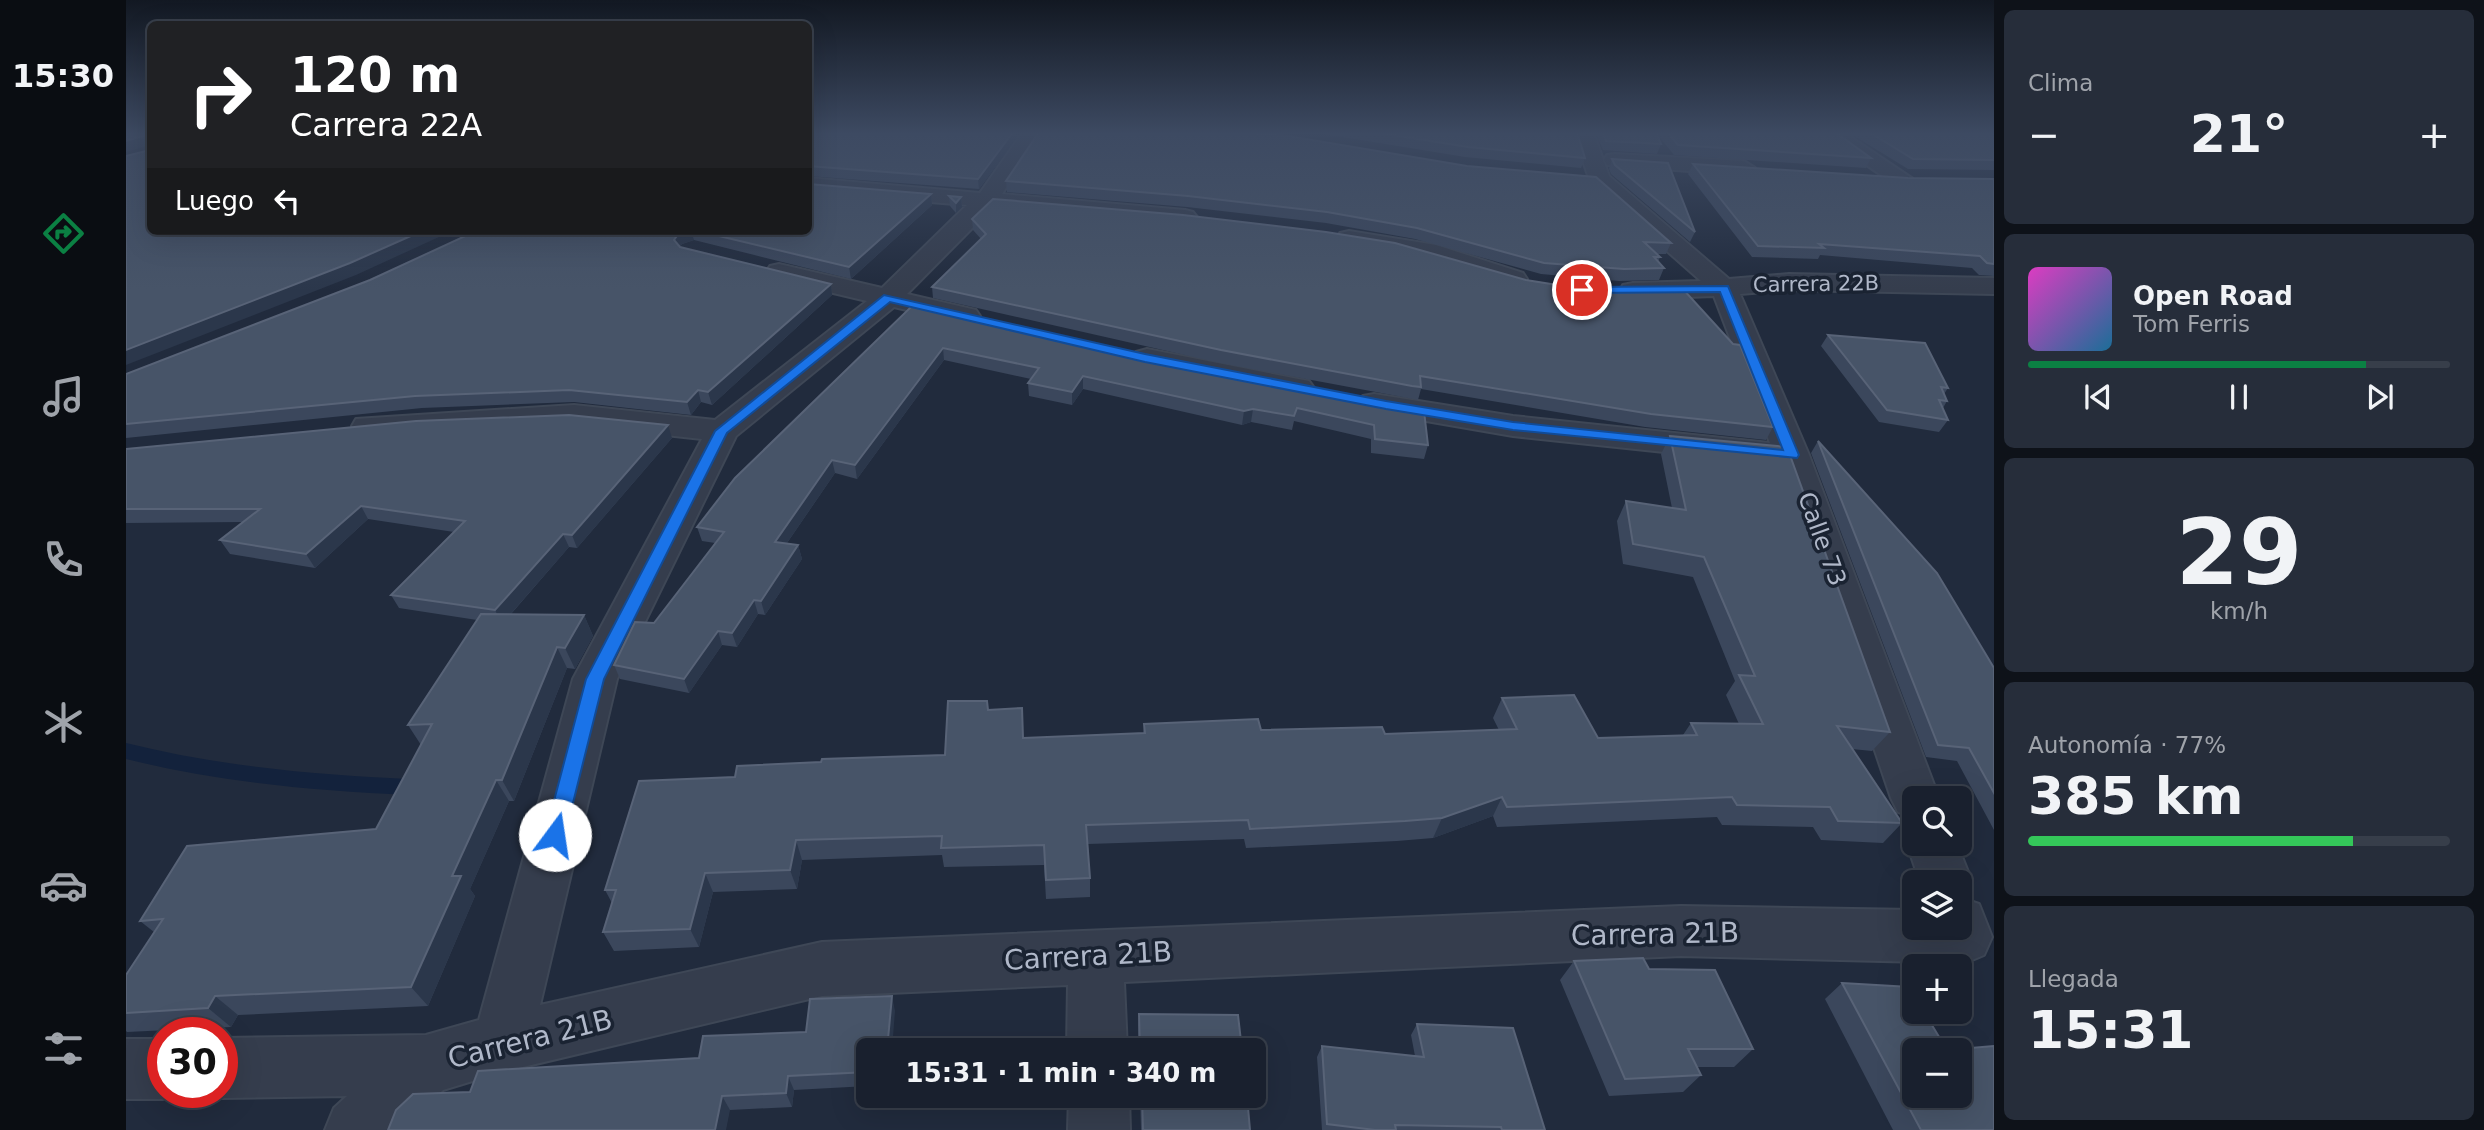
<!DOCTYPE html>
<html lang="es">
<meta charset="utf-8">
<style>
body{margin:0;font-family:"DejaVu Sans",sans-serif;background:#262d3a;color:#f1f3f6;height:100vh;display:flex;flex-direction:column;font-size:26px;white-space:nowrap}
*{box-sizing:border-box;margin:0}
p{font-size:23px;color:#9fa3aa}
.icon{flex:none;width:38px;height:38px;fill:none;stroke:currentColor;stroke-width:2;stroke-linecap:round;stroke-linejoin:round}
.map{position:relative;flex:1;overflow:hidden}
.side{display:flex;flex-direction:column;gap:10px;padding:10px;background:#0e1219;width:490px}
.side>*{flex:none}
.banner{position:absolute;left:21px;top:21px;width:665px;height:214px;border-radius:10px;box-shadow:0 7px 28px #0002,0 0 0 2px #373e4a;background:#202124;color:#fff;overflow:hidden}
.fabs{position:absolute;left:1776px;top:786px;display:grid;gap:14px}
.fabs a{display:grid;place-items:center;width:70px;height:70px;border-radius:10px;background:#19202e;box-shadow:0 7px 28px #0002,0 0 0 2px #373e4a;font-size:35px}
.speed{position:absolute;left:21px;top:1017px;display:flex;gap:14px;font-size:35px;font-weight:700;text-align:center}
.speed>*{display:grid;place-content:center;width:91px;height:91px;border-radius:50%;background:#19202e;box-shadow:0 7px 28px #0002,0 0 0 2px #373e4a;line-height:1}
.speed .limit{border:10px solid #d22;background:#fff;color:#111}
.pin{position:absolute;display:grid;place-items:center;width:60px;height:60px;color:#fff;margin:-30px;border:4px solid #fff;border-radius:50%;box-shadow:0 2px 7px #0007}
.me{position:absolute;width:77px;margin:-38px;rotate:14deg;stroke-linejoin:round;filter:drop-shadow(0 0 5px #0008)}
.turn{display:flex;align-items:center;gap:24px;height:147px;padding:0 28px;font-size:32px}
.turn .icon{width:91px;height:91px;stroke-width:2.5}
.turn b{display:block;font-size:49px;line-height:60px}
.then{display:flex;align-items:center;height:66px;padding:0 28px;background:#0003;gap:14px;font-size:26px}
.big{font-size:52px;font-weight:700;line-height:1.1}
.side .tile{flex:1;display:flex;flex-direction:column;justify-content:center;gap:10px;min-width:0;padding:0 24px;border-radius:10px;background:#262d3a}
.side .dial{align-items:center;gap:0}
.dial b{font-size:91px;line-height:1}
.song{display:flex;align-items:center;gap:21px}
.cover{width:84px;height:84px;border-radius:10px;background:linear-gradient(135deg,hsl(310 70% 55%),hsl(200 70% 35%))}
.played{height:7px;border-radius:4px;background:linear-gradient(90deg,#0b8043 80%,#373e4a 80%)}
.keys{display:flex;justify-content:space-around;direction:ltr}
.heat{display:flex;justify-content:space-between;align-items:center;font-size:38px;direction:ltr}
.charge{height:10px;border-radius:5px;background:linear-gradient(90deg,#34c759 77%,#373e4a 0)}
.trip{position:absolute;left:730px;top:1038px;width:410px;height:70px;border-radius:10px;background:#19202e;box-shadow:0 7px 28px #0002,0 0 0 2px #373e4a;font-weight:700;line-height:70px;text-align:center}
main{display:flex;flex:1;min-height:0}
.dock{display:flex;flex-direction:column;width:126px;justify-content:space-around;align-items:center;background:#0a0d12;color:#9fa3aa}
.dock .icon{width:49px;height:49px}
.dock .current{color:#0b8043}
.dock b{font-size:32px;color:#f1f3f6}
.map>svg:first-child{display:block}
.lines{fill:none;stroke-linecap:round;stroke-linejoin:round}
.stream{fill:#13223c;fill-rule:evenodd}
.minor-casing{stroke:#3e4756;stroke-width:4}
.minor{fill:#353d4d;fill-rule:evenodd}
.wall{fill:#3b475c}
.shaded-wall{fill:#2b374b}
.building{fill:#475468;stroke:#586377;stroke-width:2;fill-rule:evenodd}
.route{fill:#1a73e8;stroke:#114b97;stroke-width:2}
.labels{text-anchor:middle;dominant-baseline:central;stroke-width:7;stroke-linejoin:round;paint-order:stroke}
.far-street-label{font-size:21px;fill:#b0b8c9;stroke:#1a2332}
.street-label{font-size:24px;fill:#b0b8c9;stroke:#1a2332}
.near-street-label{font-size:28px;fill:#b0b8c9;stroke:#1a2332}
</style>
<main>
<nav class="dock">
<b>15:30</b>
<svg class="icon current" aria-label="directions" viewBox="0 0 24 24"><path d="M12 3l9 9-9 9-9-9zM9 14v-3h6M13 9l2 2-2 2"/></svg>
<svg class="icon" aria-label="music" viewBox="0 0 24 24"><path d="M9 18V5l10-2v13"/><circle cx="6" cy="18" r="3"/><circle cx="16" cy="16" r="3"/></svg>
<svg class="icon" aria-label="phone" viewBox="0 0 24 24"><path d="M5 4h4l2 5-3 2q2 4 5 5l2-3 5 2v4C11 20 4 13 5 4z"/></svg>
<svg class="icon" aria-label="climate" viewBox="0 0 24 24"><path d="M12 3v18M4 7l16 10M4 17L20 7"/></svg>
<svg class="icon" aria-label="car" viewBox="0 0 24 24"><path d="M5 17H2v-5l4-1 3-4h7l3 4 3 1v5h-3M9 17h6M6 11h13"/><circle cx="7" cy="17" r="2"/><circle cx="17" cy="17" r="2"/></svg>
<svg class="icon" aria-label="filters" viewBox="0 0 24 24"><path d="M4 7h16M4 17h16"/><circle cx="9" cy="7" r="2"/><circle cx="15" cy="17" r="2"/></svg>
</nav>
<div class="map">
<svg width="1868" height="1130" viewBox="0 0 1868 1130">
<rect width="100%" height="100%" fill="#212b3d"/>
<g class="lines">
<!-- stream -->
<path class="stream" d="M0,743C93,766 187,775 283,779L290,781L293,787L290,793L283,795C187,791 93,782 0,759Z"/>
<defs>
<g id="minor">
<polygon points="897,132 917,132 876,194 1059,210 1067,212 1071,217 1067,222 1059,224 866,208 781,294 850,310 854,316 850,322 840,324 768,307 610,436 491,679 414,1005 696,942 1555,906 1788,910 1788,928 1834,928 1834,882 1794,882 1781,844 1788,828 1788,844 1831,844 1846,882 1838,899 1853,904 1866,937 1858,955 1839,963 1555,956 998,982 1001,1050 941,1050 942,985 696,996 376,1072 317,1090 275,1130 199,1130 208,1108 221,1096 96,1098 82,1092 96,1092 96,1038 300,1035 353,1020 447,679 576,439 448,425 242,436 230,433 226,426 230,419 448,405 589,420 741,301 644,278 640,272 644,266 653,264 756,288 841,205 682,192 682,178 854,193"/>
<polygon points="1447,132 1467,132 1483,176 1603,279 1663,274 1868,278 1868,294 1663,290 1614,294 1683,455 1813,798 1788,798 1788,818 1772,812 1765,798 1652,464 1387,436 1248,412 1237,410 1232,403 1237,396 1248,394 1387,416 1644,443 1588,296 1507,299 1497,297 1494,291 1497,285 1507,283 1575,281 1465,184"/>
<polygon points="1693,132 1717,132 1787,179 1776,186 1768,184"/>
<polygon points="1489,154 1618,161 1629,168 1618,175 1481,165 1478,160 1481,155"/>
<polygon points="1223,231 1310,245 1397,273 1401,279 1397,285 1388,287 1305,260 1214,243 1211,238 1214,233"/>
<polygon points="1021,349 1172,379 1183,381 1188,388 1183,395 1172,397 1010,364 1006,358 1010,352"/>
<polygon points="0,1039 37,1039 37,1092 54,1092 37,1099 0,1099"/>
<polygon points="943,1096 1003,1096 1004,1130 942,1130"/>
</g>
</defs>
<!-- minor casing -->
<use href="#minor" class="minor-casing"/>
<!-- minor -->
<use href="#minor" class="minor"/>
</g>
<!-- wall -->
<g class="wall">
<polygon points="682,132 895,132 853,189 682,176"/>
<polygon points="913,132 1545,243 1540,254 1531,254 1534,257 1532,262 1538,268 1533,280 1493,281 1415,274 1289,239 1200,223 1061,207 881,192 880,181"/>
<polygon points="1186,132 1451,132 1459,158 1455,168 1339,157"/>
<polygon points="1469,132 1709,132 1745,158 1740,168 1548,155 1531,134 1535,144 1531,154 1477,150"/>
<polygon points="1722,132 1868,132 1868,170 1782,169"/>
<polygon points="1486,159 1569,232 1564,242 1485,174 1483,169"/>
<polygon points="1567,164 1782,178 1868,179 1868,276 1853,275 1846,268 1694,255 1692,259 1626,257 1562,174"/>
<polygon points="805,194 806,205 725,279 568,240 556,244 554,247 705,284 706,295 586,405 575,402 565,415 448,402 296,408 0,438 0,374 244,280 350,231 682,231"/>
<polygon points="823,196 835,197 836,207 830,213 824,206"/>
<polygon points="846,219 1647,427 1640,440 1519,427 1295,389 1292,400 1282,398 1094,363 807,298 806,287 855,239 847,230"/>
<polygon points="788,304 1090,372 1298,411 1302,445 1298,459 1245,453 1245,439 1168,421 1166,430 1125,422 1116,425 957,389 946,405 903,396 902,383 905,379 818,360 731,479 709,473 661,543 672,545 676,559 639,615 632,614 611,647 596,645 563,693 494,679 488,665 528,623 589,543 576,541 571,527"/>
<polygon points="1702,335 1822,388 1818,394 1821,401 1817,408 1822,420 1813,432 1753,422 1695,346"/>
<polygon points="1544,436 1764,732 1746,751 1726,749 1776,823 1757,843 1695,840 1687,827 1596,825 1591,817 1371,827 1367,816 1307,838 1271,841 1120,848 1118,839 962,844 964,878 964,897 920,899 918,865 818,867 816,855 676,860 671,889 587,892 573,947 488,951 477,932 486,903 479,890 609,777 819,755 862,710 897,738 1017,733 1018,724 1135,730 1259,734 1373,730 1367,718 1376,698 1472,738 1557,735 1565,723 1613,724 1600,695 1609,681 1567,577 1497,564 1491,521 1500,501 1546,508 1535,454"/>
<polygon points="546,438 451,548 443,547 385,614 458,615 467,636 449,669 441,668 388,801 383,801 344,889 349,896 302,1006 112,1015 105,1027 1,1032 0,1031 0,975 28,932 14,921 250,829 295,745 282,725 351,620 273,608 265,595 328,532 242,519 189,568 104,554 94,540 117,522 0,523 0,449"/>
<polygon points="1692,441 1868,668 1868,830 1831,761 1800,757 1685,453"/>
<polygon points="1448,961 1523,969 1627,1049 1608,1067 1570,1067 1575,1075 1557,1092 1483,1096 1434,980"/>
<polygon points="1716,983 1821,1050 1868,1130 1767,1130 1699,999"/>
<polygon points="769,1011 742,1050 742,1086 668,1090 666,1107 604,1110 344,1092 573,1058"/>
<polygon points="1013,1014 1116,1050 1012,1050 1012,1025"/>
<polygon points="1291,1024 1419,1130 1196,1130 1191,1057 1196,1046 1289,1056 1285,1035"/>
<polygon points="1014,1096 1121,1096 1124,1130 1015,1130"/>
</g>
<!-- shaded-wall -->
<g class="shaded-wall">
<polygon points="887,132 895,132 853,189 852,179"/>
<polygon points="20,135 24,145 0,152 0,141"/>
<polygon points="805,194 806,205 725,279 723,267"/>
<polygon points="835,197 836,207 830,213 830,203"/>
<polygon points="296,231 326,231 230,275 0,365 0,350"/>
<polygon points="560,231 565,231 568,240 556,244 551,251 548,240 553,233"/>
<polygon points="705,284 706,295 586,405 582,392"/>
<polygon points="817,348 818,360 731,479 729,465"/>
<polygon points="957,376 957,389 946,405 946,392"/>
<polygon points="572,390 575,402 565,415 561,402"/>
<polygon points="1127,409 1125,422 1116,425 1118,411"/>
<polygon points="542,425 546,438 451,548 446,535"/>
<polygon points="706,460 709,473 652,556 649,542"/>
<polygon points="235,506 242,519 189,568 180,554"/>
<polygon points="437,534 443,547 376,624 369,610"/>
<polygon points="672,545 676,559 639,615 635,601"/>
<polygon points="628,600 632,614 611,647 606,633"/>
<polygon points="458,615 467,636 449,669 439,648"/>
<polygon points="592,631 596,645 563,693 558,679"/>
<polygon points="431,647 441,668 388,801 376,780"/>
<polygon points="370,780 383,801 344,889 349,896 302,1006 285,987 326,876"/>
<polygon points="1376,797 1367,816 1307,838 1316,818"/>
<polygon points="670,840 676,860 671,889 664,870"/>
<polygon points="579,873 587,892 573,947 564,929"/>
<polygon points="89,996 112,1015 105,1027 82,1008"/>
<polygon points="766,996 769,1011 766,1050 761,1050"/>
<polygon points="662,1076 668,1090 666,1107 660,1093"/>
<polygon points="596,1096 604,1110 600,1130 589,1130"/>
</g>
<!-- building -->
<g class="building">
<polygon points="0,132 24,132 24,231 296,231 224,263 0,350 0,156 20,151 20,135 0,141"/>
<polygon points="682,132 887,132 852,179 682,166"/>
<polygon points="913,132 1111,132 1162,136 1341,166 1470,177 1545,243 1518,242 1534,257 1528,257 1538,268 1498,269 1418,263 1291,228 1201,212 1062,196 880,181"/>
<polygon points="1248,132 1451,132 1459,158 1342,147"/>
<polygon points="1477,132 1530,132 1535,144 1480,141"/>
<polygon points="1541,132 1709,132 1745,158 1552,145"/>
<polygon points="1743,132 1868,132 1868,160 1787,159"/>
<polygon points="1486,159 1542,163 1569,232 1489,165"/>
<polygon points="1567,164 1782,178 1868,179 1868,264 1861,263 1854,256 1693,244 1698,248 1632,246"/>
<polygon points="682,184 805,194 723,267 572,231 682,231"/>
<polygon points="823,196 835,197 830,203"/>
<polygon points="867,199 1057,215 1200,232 1269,243 1400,280 1444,287 1556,288 1607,344 1614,345 1647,427 1525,414 1294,376 1295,387 1286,386 1095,350 806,287 860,234 846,219"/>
<polygon points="350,231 560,231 553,233 548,240 554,247 705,284 582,392 572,390 561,402 443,390 289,396 0,424 0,374 244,280"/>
<polygon points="788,304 1090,372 1298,411 1302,445 1249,439 1248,425 1171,408 1168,416 1127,409 1118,411 957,376 946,392 902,383 913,368 817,348 729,465 706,460 649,542 672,545 635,601 628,600 606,633 592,631 558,679 488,665 509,622 528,623 598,532 571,527 609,478"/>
<polygon points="1702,335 1799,343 1822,388 1815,387 1821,401 1813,400 1822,420 1761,410"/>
<polygon points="443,415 542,425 446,535 437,534 369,610 265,595 339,521 235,506 180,554 94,540 134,509 0,509 0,449 290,421"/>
<polygon points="1544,436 1661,447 1764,732 1711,726 1776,823 1712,821 1704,807 1611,805 1606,797 1381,807 1376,797 1316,818 1279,821 1124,829 1122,820 960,825 964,878 920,880 918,845 815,848 816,836 670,840 664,870 579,873 564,929 477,932 490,890 479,890 513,781 609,777 611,766 695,762 696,759 819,755 822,701 861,701 862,710 896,708 897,738 1019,733 1018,724 1132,719 1135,730 1256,727 1259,734 1391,729 1376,698 1448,695 1472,738 1571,735 1565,723 1637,724 1613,675 1629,676 1578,557 1507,544 1500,501 1560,510"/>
<polygon points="1692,441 1811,573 1868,668 1868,793 1843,748 1812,745"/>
<polygon points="355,614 458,615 439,648 431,647 376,780 370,780 326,876 335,876 285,987 89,996 82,1008 0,1013 0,975 37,919 14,921 61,846 250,829 306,724 282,725"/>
<polygon points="1517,958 1523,969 1589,970 1627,1049 1562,1049 1575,1075 1499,1079 1448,961"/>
<path d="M1716,983L1784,987L1788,995V1012H1798L1821,1050L1868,1046V1130H1795ZM1788,1050H1834V1096H1788Z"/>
<polygon points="766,996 761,1050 742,1050 742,1072 662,1076 660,1093 596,1096 589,1130 262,1130 270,1110 287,1094 344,1092 352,1071 573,1058 577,1036 680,1032 684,999"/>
<polygon points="1013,1014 1112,1015 1116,1050 1014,1050"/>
<polygon points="1291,1024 1387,1028 1419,1130 1376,1130 1375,1127 1269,1125 1270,1130 1249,1130 1201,1124 1196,1046 1298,1057"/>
<polygon points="1016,1096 1121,1096 1124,1130 1017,1130"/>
</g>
<!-- sky -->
<linearGradient id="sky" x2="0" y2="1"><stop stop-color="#121822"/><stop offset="0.46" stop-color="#3d4a62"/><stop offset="1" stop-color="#3d4a62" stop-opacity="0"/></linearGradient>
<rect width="1868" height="290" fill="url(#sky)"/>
<!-- route -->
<polygon class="route" points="1602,286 1673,455 1671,458 1387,430 1260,409 1019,362 764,302 601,433 478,679 439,835 436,841 429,844 422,841 419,835 460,679 589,431 758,295 1019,354 1260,401 1387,422 1657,450 1594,292 1456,293 1450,290 1456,287"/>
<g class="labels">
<!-- far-street labels -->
<g class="far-street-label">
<text transform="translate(1690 284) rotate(-1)">Carrera 22B</text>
</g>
<!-- street labels -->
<g class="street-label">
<text transform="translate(1696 539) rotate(70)">Calle 73</text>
</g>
<!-- near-street labels -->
<g class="near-street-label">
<text transform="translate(1529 934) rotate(-1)">Carrera 21B</text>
<text transform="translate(962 956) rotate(-3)">Carrera 21B</text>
<text transform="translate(404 1039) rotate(-14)">Carrera 21B</text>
</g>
</g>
</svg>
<div class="fabs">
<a><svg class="icon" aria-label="search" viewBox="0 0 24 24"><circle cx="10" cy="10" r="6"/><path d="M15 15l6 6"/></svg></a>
<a><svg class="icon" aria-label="layers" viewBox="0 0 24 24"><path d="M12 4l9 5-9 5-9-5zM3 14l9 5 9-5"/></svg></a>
<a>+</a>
<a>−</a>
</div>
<div class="speed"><div class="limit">30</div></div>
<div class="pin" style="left:1456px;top:290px;background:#d93025"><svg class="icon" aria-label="arrive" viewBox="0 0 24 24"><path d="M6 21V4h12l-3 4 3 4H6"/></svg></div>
<svg class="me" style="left:429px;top:835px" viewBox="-20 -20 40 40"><circle r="19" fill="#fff"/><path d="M0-13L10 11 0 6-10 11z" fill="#1a73e8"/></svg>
<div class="trip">15:31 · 1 min · 340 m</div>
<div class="banner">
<div class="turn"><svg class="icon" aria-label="right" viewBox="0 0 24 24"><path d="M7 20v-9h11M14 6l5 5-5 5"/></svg><div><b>120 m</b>Carrera 22A</div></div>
<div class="then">Luego<svg class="icon" aria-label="left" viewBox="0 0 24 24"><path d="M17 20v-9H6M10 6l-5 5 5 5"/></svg></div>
</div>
</div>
<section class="side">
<div class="tile"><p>Clima</p>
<div class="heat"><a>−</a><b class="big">21°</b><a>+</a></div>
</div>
<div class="tile">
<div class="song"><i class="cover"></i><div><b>Open Road</b><p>Tom Ferris</p></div></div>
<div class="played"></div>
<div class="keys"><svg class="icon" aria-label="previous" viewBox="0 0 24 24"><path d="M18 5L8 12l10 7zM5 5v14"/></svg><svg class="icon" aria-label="pause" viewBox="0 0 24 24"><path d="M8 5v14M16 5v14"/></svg><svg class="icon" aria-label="next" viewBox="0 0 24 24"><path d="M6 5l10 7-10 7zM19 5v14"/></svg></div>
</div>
<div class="tile dial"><b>29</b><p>km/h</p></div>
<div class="tile"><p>Autonomía · 77%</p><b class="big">385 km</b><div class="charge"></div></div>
<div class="tile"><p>Llegada</p><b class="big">15:31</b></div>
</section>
</main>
